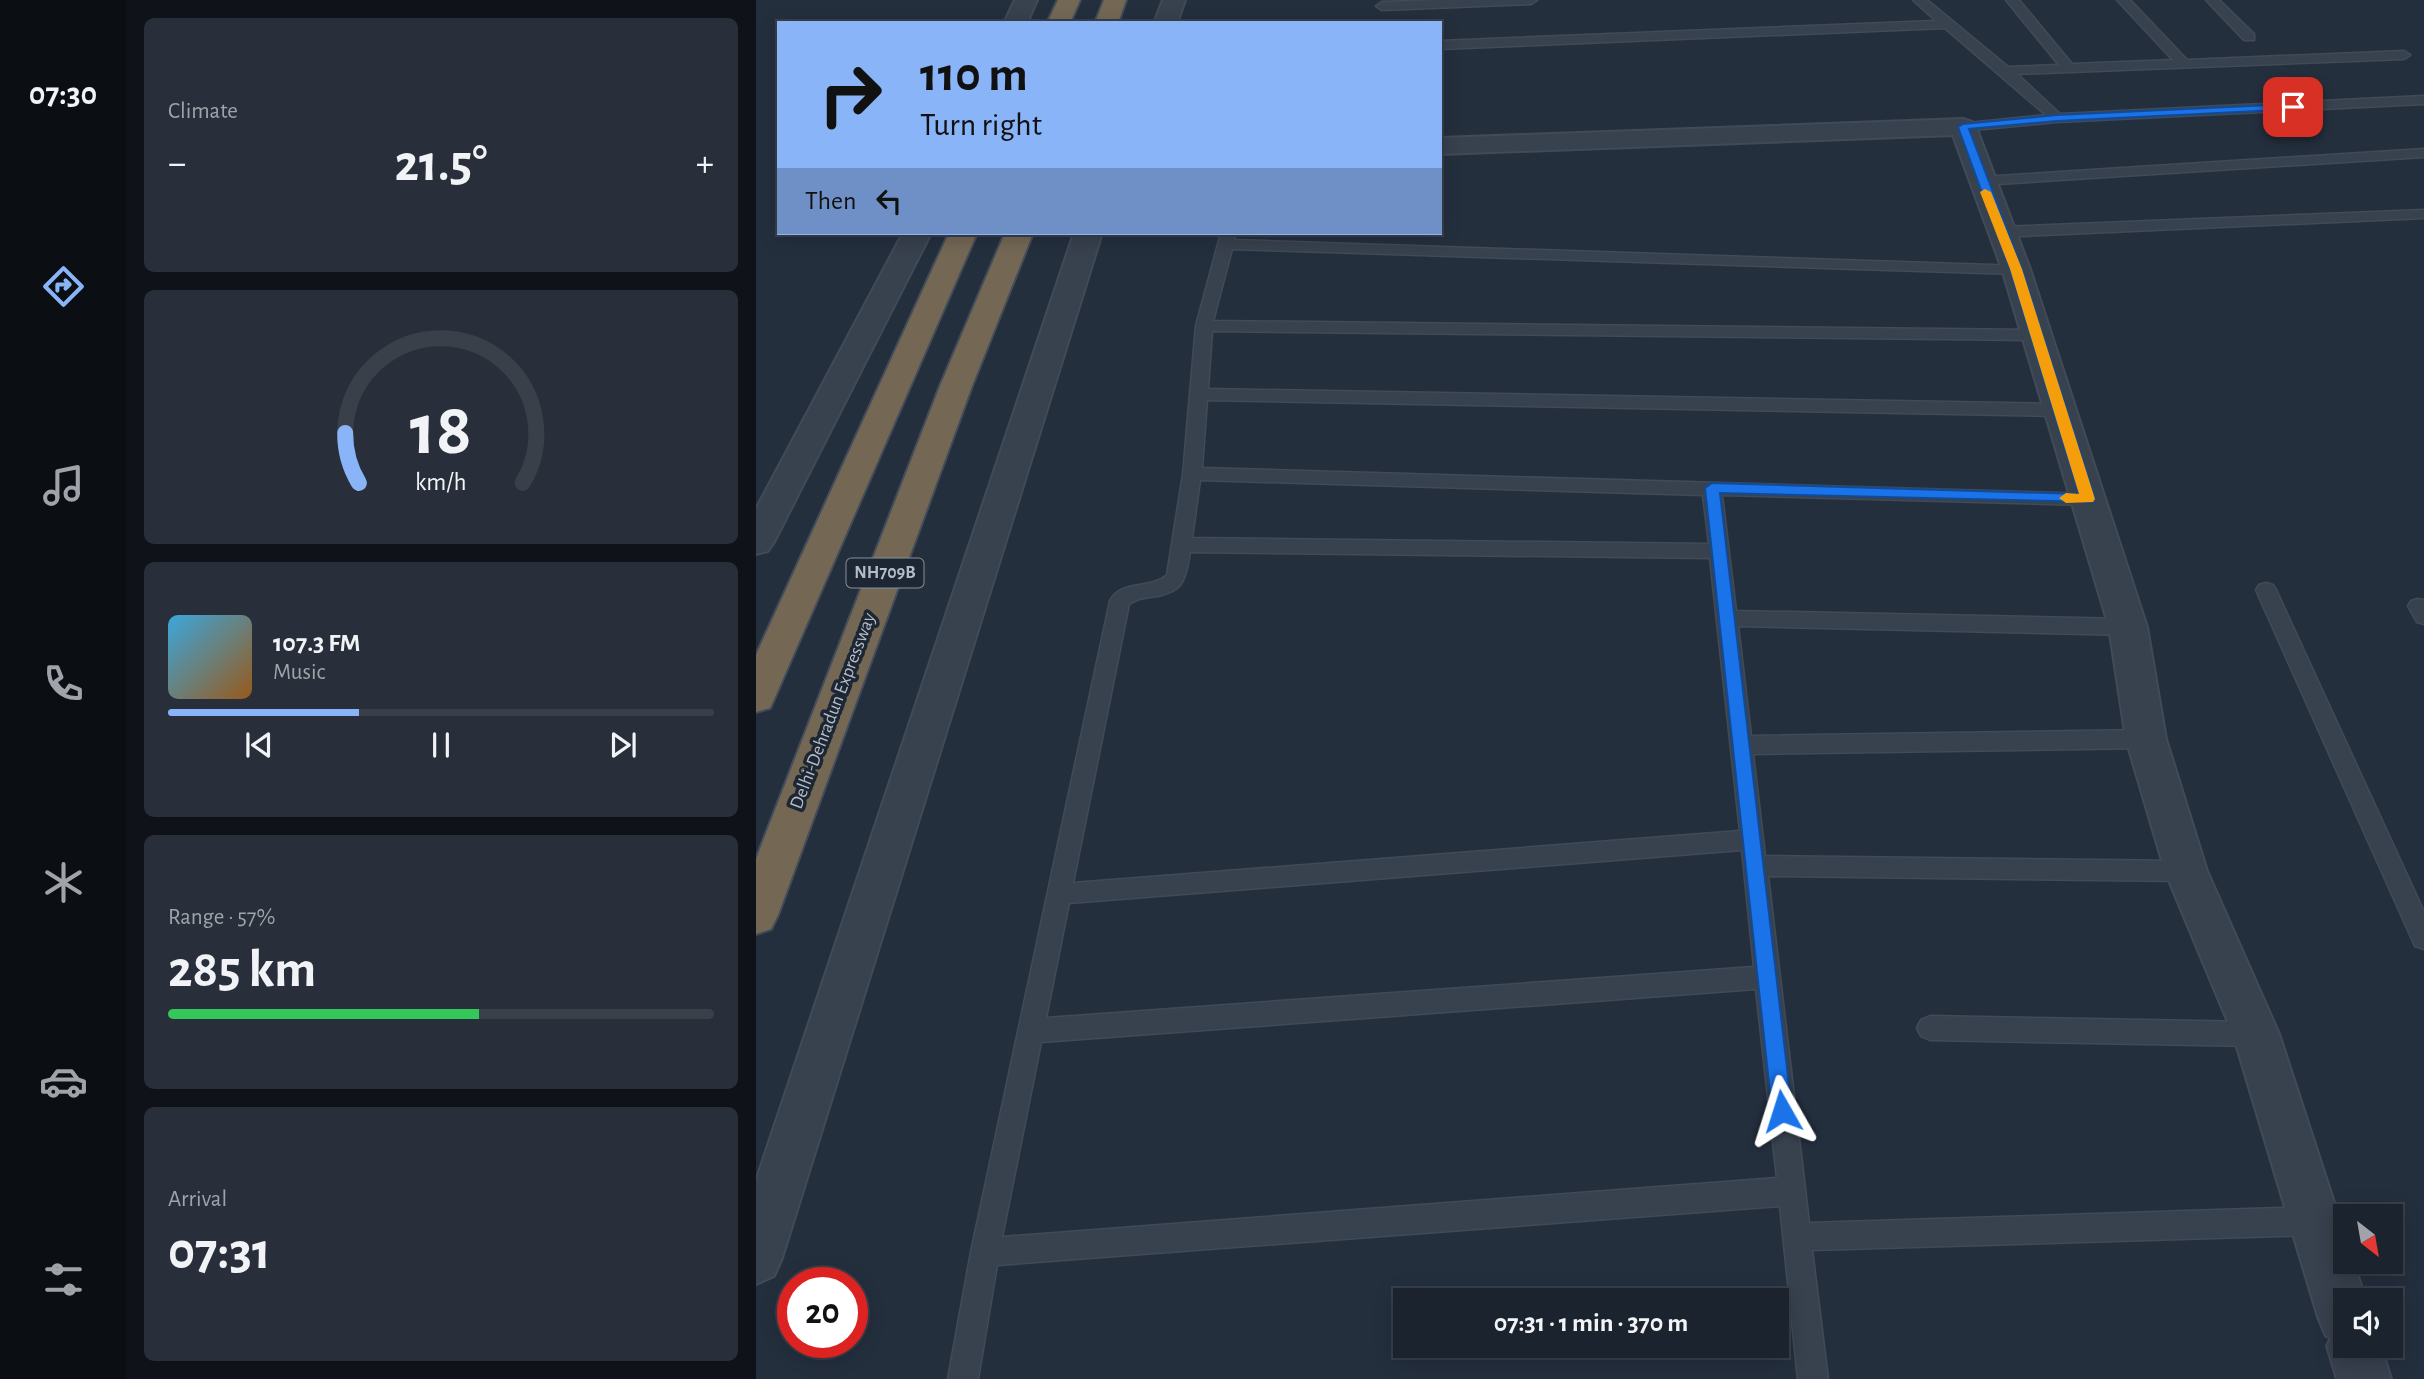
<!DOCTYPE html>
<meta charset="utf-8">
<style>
body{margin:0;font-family:"Alegreya Sans",sans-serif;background:#282f3a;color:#f1f3f6;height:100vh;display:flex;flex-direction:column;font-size:26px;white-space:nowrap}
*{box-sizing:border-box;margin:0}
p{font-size:23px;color:#a0a4aa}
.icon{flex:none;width:38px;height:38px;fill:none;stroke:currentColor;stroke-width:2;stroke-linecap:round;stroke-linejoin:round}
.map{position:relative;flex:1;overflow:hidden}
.panel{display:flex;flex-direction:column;gap:18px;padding:18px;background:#0f1319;width:630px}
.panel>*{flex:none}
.top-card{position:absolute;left:21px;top:21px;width:665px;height:214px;border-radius:0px;box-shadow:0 4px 18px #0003,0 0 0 2px #39404a;background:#8ab4f8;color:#111;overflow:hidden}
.needle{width:46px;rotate:149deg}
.controls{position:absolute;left:1577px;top:1204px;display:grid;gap:14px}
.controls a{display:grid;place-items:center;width:70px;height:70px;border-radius:0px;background:#1b232e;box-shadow:0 4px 18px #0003,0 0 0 2px #39404a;font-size:35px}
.speed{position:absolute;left:21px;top:1267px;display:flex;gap:14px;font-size:35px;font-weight:700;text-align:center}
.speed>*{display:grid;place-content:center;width:91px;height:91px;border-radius:50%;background:#1b232e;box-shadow:0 4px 18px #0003,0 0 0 2px #39404a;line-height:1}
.speed .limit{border:10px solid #d22;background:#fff;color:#111}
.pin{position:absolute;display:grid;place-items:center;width:60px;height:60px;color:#fff;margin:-30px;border-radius:14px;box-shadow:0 4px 10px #0006}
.me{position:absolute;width:77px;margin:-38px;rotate:354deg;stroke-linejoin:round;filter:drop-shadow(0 0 5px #0008)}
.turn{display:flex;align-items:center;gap:24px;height:147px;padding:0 28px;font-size:32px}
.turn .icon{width:91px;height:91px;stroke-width:2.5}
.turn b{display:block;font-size:49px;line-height:60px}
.then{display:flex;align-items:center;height:66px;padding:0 28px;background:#0003;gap:14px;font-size:26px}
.big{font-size:52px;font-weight:700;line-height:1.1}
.panel .widget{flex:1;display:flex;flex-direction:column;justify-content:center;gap:10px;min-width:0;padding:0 24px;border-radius:10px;background:#282f3a}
.panel .dial{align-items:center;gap:0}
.dial svg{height:182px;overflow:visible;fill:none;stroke:#39404a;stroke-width:7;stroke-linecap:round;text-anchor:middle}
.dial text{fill:#f1f3f6;stroke:none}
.song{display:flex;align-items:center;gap:21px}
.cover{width:84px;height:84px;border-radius:10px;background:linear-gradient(135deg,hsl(200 70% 55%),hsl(30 70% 35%))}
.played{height:7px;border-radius:4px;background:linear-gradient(90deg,#8ab4f8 35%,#39404a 35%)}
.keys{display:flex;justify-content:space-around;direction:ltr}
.heat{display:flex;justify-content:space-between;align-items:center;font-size:38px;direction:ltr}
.charge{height:10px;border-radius:5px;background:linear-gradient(90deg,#34c759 57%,#39404a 0)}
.trip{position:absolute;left:637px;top:1288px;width:396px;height:70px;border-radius:0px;background:#1b232e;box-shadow:0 4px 18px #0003,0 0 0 2px #39404a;font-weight:700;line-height:70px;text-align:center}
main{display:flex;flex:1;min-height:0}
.dock{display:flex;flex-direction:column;width:126px;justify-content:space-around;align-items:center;background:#0b0e12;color:#a0a4aa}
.dock .icon{width:49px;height:49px}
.dock .selected{color:#8ab4f8}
.dock b{font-size:32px;color:#f1f3f6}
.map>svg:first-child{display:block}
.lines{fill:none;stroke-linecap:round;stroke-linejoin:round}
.service-casing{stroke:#414a57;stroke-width:3}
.minor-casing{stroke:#414a57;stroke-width:4}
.tertiary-casing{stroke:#414a57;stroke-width:4}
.motorway-casing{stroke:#434c59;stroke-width:4}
.service{fill:#38414e;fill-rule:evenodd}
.minor{fill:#38414e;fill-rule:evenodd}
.tertiary{fill:#38414e;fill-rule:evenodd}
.motorway{fill:#746855;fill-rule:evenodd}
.route{fill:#1a73e8;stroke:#114b97;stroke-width:2}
.slow{fill:#f59e0b}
.labels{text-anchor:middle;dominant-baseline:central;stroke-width:7;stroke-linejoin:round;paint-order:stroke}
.shield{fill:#1d2633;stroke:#878f9c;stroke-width:2}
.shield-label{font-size:18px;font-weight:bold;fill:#b4bcc9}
.street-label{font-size:19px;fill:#b4bcc9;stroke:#1d2633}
</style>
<main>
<nav class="dock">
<b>07:30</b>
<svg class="icon selected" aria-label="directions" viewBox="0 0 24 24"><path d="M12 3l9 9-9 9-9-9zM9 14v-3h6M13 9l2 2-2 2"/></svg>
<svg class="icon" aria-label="music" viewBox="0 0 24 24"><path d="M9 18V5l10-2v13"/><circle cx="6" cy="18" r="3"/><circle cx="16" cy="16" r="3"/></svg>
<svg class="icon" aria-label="phone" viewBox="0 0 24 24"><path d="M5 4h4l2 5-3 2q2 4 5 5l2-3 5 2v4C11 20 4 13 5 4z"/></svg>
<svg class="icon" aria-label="climate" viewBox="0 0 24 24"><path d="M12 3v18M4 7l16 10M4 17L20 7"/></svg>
<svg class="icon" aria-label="car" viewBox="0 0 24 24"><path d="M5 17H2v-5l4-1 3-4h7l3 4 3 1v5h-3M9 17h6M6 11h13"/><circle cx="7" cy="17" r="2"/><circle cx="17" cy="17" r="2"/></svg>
<svg class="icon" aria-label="filters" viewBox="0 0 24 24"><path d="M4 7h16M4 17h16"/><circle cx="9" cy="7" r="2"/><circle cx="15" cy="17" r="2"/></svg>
</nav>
<section class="panel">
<div class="widget"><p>Climate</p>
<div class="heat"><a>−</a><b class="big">21.5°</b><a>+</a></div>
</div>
<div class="widget dial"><svg viewBox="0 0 100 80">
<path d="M14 69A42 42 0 1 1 86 69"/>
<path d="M14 69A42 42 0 0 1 8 47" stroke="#8ab4f8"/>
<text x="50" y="56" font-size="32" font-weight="700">18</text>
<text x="50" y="72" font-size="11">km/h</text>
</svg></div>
<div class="widget">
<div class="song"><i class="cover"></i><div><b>107.3 FM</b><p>Music</p></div></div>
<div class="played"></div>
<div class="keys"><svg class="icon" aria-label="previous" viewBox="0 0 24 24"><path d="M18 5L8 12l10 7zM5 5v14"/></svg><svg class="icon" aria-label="pause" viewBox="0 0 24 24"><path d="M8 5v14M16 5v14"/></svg><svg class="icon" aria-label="next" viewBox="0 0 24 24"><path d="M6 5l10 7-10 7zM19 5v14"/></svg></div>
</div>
<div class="widget"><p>Range · 57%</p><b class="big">285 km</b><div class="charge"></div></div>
<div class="widget"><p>Arrival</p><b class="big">07:31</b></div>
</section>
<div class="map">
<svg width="1668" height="1379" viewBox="0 0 1668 1379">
<rect width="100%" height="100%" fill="#242f3e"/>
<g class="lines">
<defs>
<g id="service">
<polygon points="683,0 781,0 775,4 626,10 620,6 626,2"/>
<polygon points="1157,0 1171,0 1252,67 1303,65 1250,0 1263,0 1316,64 1417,60 1361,0 1374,0 1431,60 1648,51 1654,55 1648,59 1261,74 1304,114 1668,96 1668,104 1301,122 1207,131 1202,130 1202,124 1290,115 1189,28 684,49 684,41 1180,21"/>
<polygon points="1450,0 1463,0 1498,34 1498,40 1488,40"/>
<polygon points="1668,149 1668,157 1225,185 1218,181 1225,177"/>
<polygon points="1668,210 1668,218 1244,237 1236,232 1244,227"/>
<path d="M465,233H479L478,240L1266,266L1268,269L1266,272L1260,274L476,249L457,321L1280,330L1288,335L1280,340L456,331L452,389L1304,404L1313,410L1304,416L451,400L446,468L1339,494L1341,499L1339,504L1332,505L966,495L980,611L1372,619L1379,622L1382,627L1379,632L1372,635L982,626L995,736L1390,730L1398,733L1401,739L1398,745L1390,748L997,754L1009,856L1430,861L1438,864L1442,871L1438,878L1430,881L1012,876L1053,1223L1559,1207L1569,1211L1573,1221L1569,1231L1559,1235L1056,1250L1072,1379H1042L1024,1206L241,1265L222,1379H192L215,1252L354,601C366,579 394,590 411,575L427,474L440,326ZM444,480L947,495L953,544L436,538ZM434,552L954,558L984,831L317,883L373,604C380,599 386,598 394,597C427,593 429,582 434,552ZM986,850L998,967L290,1018L313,903ZM1000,989L1021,1178L246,1237L285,1042Z"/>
<polygon points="1510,583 1517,585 1520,590 1668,912 1668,949 1659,946 1500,590 1503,585"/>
<polygon points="1662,599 1668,600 1668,624 1661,622 1652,606 1655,601"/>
<polygon points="1174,1016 1500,1022 1509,1026 1513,1034 1509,1042 1500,1046 1174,1040 1165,1036 1161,1028 1165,1020"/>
</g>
<polygon id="minor" points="1207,119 1216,122 1220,127 1274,269 1391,627 1410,739 1451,871 1523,1034 1589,1236 1589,1262 1597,1262 1610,1300 1589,1300 1589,1346 1625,1346 1635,1379 1581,1379 1571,1346 1575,1338 1570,1336 1562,1317 1477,1034 1409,871 1370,739 1353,627 1246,269 1197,135 684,154 684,138"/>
<g id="tertiary">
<polygon points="259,0 281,0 271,23 248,23"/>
<polygon points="407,0 429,0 421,23 398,23"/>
<polygon points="147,233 175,233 18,542 12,551 0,554 0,509"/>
<polygon points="318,233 346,233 26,1258 18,1276 0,1284 0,1181"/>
</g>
<g id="motorway">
<polygon points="302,0 324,0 314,23 291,23"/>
<polygon points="348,0 370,0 362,23 339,23"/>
<polygon points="193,233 221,233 19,697 14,708 0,712 0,655"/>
<polygon points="249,233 277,233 216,386 22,915 15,929 0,934 0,859 184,386"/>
</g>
</defs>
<!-- service casing -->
<use href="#service" class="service-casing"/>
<!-- minor casing -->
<use href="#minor" class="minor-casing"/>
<!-- tertiary casing -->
<use href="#tertiary" class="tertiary-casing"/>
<!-- motorway casing -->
<use href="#motorway" class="motorway-casing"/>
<!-- service -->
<use href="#service" class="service"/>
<!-- minor -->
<use href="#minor" class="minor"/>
<!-- tertiary -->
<use href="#tertiary" class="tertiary"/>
<!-- motorway -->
<use href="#motorway" class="motorway"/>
</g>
<!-- route -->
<polygon class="route" points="1537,104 1542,107 1541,109 1301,121 1213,129 1266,269 1339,499 1337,502 964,493 1036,1111 1033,1118 1026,1120 1019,1118 1016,1111 949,488 956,483 1323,494 1254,269 1202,127 1207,124 1301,115"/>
<!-- slow -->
<polygon class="slow" points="1229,189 1235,192 1266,269 1339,499 1337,502 1310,503 1303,498 1310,493 1323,494 1254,269 1224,192"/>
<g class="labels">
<!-- shield labels -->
<rect class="shield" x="90.5" y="558.5" width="77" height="29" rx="5"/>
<g class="shield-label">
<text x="129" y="573">NH709B</text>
</g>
<!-- street labels -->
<g class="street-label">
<text transform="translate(77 711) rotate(-69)">Delhi-Dehradun Expressway</text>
</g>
</g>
</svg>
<div class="controls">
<a><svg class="needle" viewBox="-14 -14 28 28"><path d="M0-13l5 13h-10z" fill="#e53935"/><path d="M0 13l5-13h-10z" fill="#a0a4aa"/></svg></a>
<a><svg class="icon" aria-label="sound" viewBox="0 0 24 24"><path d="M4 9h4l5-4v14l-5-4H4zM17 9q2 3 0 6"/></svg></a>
</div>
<div class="speed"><div class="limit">20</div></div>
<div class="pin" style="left:1537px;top:107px;background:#d93025"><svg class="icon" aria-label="arrive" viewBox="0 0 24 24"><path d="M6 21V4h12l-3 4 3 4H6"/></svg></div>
<svg class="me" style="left:1026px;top:1111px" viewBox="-20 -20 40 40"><path d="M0-17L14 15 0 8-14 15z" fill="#1a73e8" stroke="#fff" stroke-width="4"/></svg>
<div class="trip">07:31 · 1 min · 370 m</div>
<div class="top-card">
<div class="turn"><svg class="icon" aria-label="right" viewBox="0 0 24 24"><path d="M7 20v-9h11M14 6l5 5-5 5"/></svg><div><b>110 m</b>Turn right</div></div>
<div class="then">Then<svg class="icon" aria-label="left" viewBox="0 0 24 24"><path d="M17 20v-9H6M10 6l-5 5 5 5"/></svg></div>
</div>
</div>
</main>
